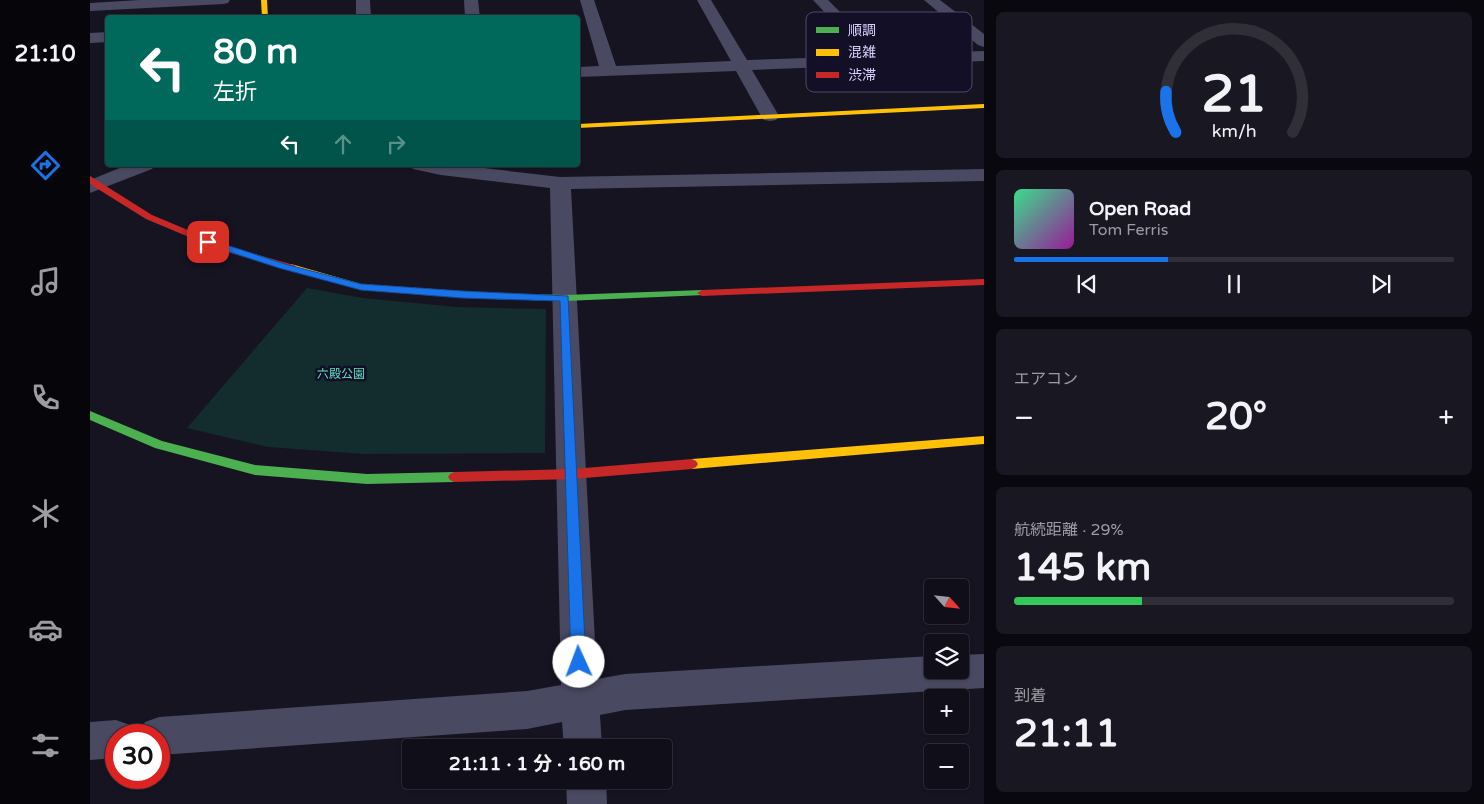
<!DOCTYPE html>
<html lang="ja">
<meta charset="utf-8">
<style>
body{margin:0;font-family:"Varela Round","Noto Sans JP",sans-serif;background:#191822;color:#f1f3f6;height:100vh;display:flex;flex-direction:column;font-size:19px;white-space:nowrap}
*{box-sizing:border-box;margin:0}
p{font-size:16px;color:#9c9ca2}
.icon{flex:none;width:28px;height:28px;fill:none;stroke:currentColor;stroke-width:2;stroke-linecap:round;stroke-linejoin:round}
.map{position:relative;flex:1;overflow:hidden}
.drawer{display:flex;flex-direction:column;gap:12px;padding:12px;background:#09080e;width:500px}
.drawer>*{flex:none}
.top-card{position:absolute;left:15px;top:15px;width:475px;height:152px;border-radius:5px;box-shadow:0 1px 4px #0004,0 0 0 1px #302f38;background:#00695c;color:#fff;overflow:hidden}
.needle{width:32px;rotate:117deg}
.fabs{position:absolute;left:834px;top:579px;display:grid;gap:10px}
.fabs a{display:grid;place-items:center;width:45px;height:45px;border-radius:5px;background:#100f19;box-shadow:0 1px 4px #0004,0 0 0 1px #302f38;font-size:25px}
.speed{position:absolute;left:15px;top:724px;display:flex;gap:10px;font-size:25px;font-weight:700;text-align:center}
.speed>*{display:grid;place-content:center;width:65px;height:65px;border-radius:50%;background:#100f19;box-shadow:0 1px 4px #0004,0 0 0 1px #302f38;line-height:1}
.speed .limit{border:8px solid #d22;background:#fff;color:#111}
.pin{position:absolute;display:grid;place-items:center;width:42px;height:42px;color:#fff;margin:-21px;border-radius:10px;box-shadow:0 2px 8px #0006}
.me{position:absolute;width:55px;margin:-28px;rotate:358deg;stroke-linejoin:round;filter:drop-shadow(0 0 4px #0008)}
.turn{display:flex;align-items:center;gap:18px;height:105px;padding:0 25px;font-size:22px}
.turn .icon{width:65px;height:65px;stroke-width:2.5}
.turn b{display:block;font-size:35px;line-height:42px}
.lanes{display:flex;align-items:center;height:48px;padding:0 25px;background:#0003;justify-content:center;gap:25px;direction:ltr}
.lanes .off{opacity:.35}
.big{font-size:38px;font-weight:700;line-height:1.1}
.drawer .card{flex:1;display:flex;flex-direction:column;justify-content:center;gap:8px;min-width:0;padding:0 18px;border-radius:8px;background:#191822}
.drawer .dial{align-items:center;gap:0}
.dial svg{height:130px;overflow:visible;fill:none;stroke:#302f38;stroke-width:7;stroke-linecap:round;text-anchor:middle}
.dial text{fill:#f1f3f6;stroke:none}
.song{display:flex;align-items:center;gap:15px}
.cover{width:60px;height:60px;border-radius:8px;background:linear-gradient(135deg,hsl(150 70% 55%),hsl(300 70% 35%))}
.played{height:5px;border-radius:2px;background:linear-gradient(90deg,#1a73e8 35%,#302f38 35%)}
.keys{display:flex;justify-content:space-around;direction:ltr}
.heat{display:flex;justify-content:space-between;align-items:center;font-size:28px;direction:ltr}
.charge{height:8px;border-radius:4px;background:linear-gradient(90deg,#34c759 29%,#302f38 0)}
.trip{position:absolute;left:312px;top:739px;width:270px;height:50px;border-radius:5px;background:#100f19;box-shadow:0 1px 4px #0004,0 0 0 1px #302f38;font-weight:700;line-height:50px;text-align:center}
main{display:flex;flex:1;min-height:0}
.menu{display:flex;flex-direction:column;width:90px;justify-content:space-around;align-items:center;background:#06060a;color:#9c9ca2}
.menu .icon{width:35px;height:35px}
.menu .active{color:#1a73e8}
.menu b{font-size:22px;color:#f1f3f6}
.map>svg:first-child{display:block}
.green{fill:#132c2d}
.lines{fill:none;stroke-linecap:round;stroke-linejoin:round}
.street{fill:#4a4962;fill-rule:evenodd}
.fast{fill:#4caf50;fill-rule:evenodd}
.slow{fill:#ffc107;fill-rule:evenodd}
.jam{fill:#c62828;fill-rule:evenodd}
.route{fill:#1a73e8;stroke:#114b97}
.labels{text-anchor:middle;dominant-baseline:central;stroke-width:5;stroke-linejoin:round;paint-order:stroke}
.park-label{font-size:12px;fill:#5fe0c0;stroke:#130f26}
.key{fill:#130f26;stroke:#4e4a67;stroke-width:1}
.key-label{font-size:14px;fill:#d9d4ff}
</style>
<main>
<nav class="menu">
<b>21:10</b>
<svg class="icon active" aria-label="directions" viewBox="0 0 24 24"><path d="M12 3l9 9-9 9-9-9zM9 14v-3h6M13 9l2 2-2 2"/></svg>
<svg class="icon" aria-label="music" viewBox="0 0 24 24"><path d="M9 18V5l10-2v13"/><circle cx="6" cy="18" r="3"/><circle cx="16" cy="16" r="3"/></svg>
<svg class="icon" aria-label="phone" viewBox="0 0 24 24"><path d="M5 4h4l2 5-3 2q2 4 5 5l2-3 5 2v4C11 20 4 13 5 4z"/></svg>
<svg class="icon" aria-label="climate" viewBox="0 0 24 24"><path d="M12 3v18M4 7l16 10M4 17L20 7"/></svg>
<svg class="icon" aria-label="car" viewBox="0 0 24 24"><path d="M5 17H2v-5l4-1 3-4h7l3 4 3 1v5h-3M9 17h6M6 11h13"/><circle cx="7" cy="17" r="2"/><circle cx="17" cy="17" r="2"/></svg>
<svg class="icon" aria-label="filters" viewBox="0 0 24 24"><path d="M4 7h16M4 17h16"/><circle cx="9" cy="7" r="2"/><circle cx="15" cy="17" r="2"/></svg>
</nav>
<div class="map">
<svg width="894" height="804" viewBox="0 0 894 804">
<rect width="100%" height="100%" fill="#161421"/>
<!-- green -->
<polygon class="green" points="217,288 273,298 367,307 456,309 455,453 273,454 178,447 97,428"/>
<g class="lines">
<!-- street -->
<g class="street">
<polygon points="50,0 140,0 138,3 133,4 0,11 0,3"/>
<polygon points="266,0 280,0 281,18 266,18"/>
<polygon points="374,0 388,0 390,18 375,18"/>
<polygon points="490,0 504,0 526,66 641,61 607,0 621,0 657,60 776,56 723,0 738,0 793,55 894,51 894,61 662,70 689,116 686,120 680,121 674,120 671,116 646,71 488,77 488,67 509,66"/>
<polygon points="834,0 850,0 894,34 894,47 888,45"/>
<polygon points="18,32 18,42 0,43 0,33"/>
<polygon points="37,165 65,165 62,169 0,193 0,180"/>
<polygon points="320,165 368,165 470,177 894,169 894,181 481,189 507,679 535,674 842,656 842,670 870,670 870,655 894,654 894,688 535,710 510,715 512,748 474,748 472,722 437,729 69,755 69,735 50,735 55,722 69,717 437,691 471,685 460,188 351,175 323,169"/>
<polygon points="26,720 40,725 44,735 26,735 26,758 0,760 0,722"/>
<polygon points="476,780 516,780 517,804 477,804"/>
</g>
<!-- fast -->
<g class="fast">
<polygon points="612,290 617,293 615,295 475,301 400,299 395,296 400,293 475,295"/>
<polygon points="0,411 72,441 165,465 277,474 364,472 368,474 370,477 368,480 364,482 277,484 165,475 65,448 0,420"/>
</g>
<!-- slow -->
<g class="slow">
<polygon points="171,0 177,0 178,18 172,18"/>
<polygon points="894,104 894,108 488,128 488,124"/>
<polygon points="201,264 271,284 400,293 405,296 400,299 271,290 198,269 198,265"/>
<polygon points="894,436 894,444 602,469 598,467 596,464 598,461 602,459"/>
</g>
<!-- jam -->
<g class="jam">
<polygon points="0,176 62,215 136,246 204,265 206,267 201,270 130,250 56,219 3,186 0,183"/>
<polygon points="894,279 894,285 612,296 607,293 612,290"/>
<polygon points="602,459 606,461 608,464 606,467 602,469 483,479 364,482 360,480 358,477 360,474 364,472 483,469"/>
</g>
</g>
<!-- route -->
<polygon class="route" points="118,239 195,264 271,284 372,291 478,296 496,662 494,667 489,669 483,667 481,662 470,301 372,298 271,290 189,268 115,244 114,242"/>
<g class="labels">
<!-- park labels -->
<g class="park-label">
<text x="251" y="374">六殿公園</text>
</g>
</g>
<!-- legend -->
<rect x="716" y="12" width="166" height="80" rx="8" class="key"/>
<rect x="726" y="27" width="23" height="6" fill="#4caf50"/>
<rect x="726" y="49" width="23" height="7" fill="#ffc107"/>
<rect x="726" y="72" width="23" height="6" fill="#c62828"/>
<g class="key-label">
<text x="758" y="35">順調</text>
<text x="758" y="57">混雑</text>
<text x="758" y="80">渋滞</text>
</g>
</svg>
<div class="fabs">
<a><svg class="needle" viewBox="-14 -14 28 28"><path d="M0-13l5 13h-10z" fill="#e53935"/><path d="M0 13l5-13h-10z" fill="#9c9ca2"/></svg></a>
<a><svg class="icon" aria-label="layers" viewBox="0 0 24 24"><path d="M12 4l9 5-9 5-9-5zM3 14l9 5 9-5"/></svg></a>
<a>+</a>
<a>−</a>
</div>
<div class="speed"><div class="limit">30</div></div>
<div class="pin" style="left:118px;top:242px;background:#d93025"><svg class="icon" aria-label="arrive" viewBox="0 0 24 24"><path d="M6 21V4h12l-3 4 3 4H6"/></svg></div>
<svg class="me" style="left:489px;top:662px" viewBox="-20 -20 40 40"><circle r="19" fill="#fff"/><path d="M0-13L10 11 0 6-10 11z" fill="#1a73e8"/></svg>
<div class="trip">21:11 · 1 分 · 160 m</div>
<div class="top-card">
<div class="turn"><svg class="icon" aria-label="left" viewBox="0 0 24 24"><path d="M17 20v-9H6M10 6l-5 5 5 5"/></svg><div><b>80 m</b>左折</div></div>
<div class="lanes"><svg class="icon" aria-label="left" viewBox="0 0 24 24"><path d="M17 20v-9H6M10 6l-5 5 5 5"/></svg><svg class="icon off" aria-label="ahead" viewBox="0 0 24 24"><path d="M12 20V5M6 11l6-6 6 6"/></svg><svg class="icon off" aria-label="right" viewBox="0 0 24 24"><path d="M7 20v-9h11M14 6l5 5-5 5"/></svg></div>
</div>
</div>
<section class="drawer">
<div class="card dial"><svg viewBox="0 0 100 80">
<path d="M14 69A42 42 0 1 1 86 69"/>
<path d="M14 69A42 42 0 0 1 8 44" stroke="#1a73e8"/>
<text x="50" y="56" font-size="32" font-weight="700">21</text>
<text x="50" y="72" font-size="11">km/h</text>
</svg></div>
<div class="card">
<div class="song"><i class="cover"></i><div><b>Open Road</b><p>Tom Ferris</p></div></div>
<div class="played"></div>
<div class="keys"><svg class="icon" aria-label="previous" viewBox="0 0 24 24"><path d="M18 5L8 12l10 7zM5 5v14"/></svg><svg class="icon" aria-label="pause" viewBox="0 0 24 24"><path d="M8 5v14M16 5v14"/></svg><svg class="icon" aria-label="next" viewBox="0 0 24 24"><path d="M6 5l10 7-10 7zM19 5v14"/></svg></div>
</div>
<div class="card"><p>エアコン</p>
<div class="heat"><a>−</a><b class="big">20°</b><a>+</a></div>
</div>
<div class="card"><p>航続距離 · 29%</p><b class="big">145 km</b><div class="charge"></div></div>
<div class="card"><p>到着</p><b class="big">21:11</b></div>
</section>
</main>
